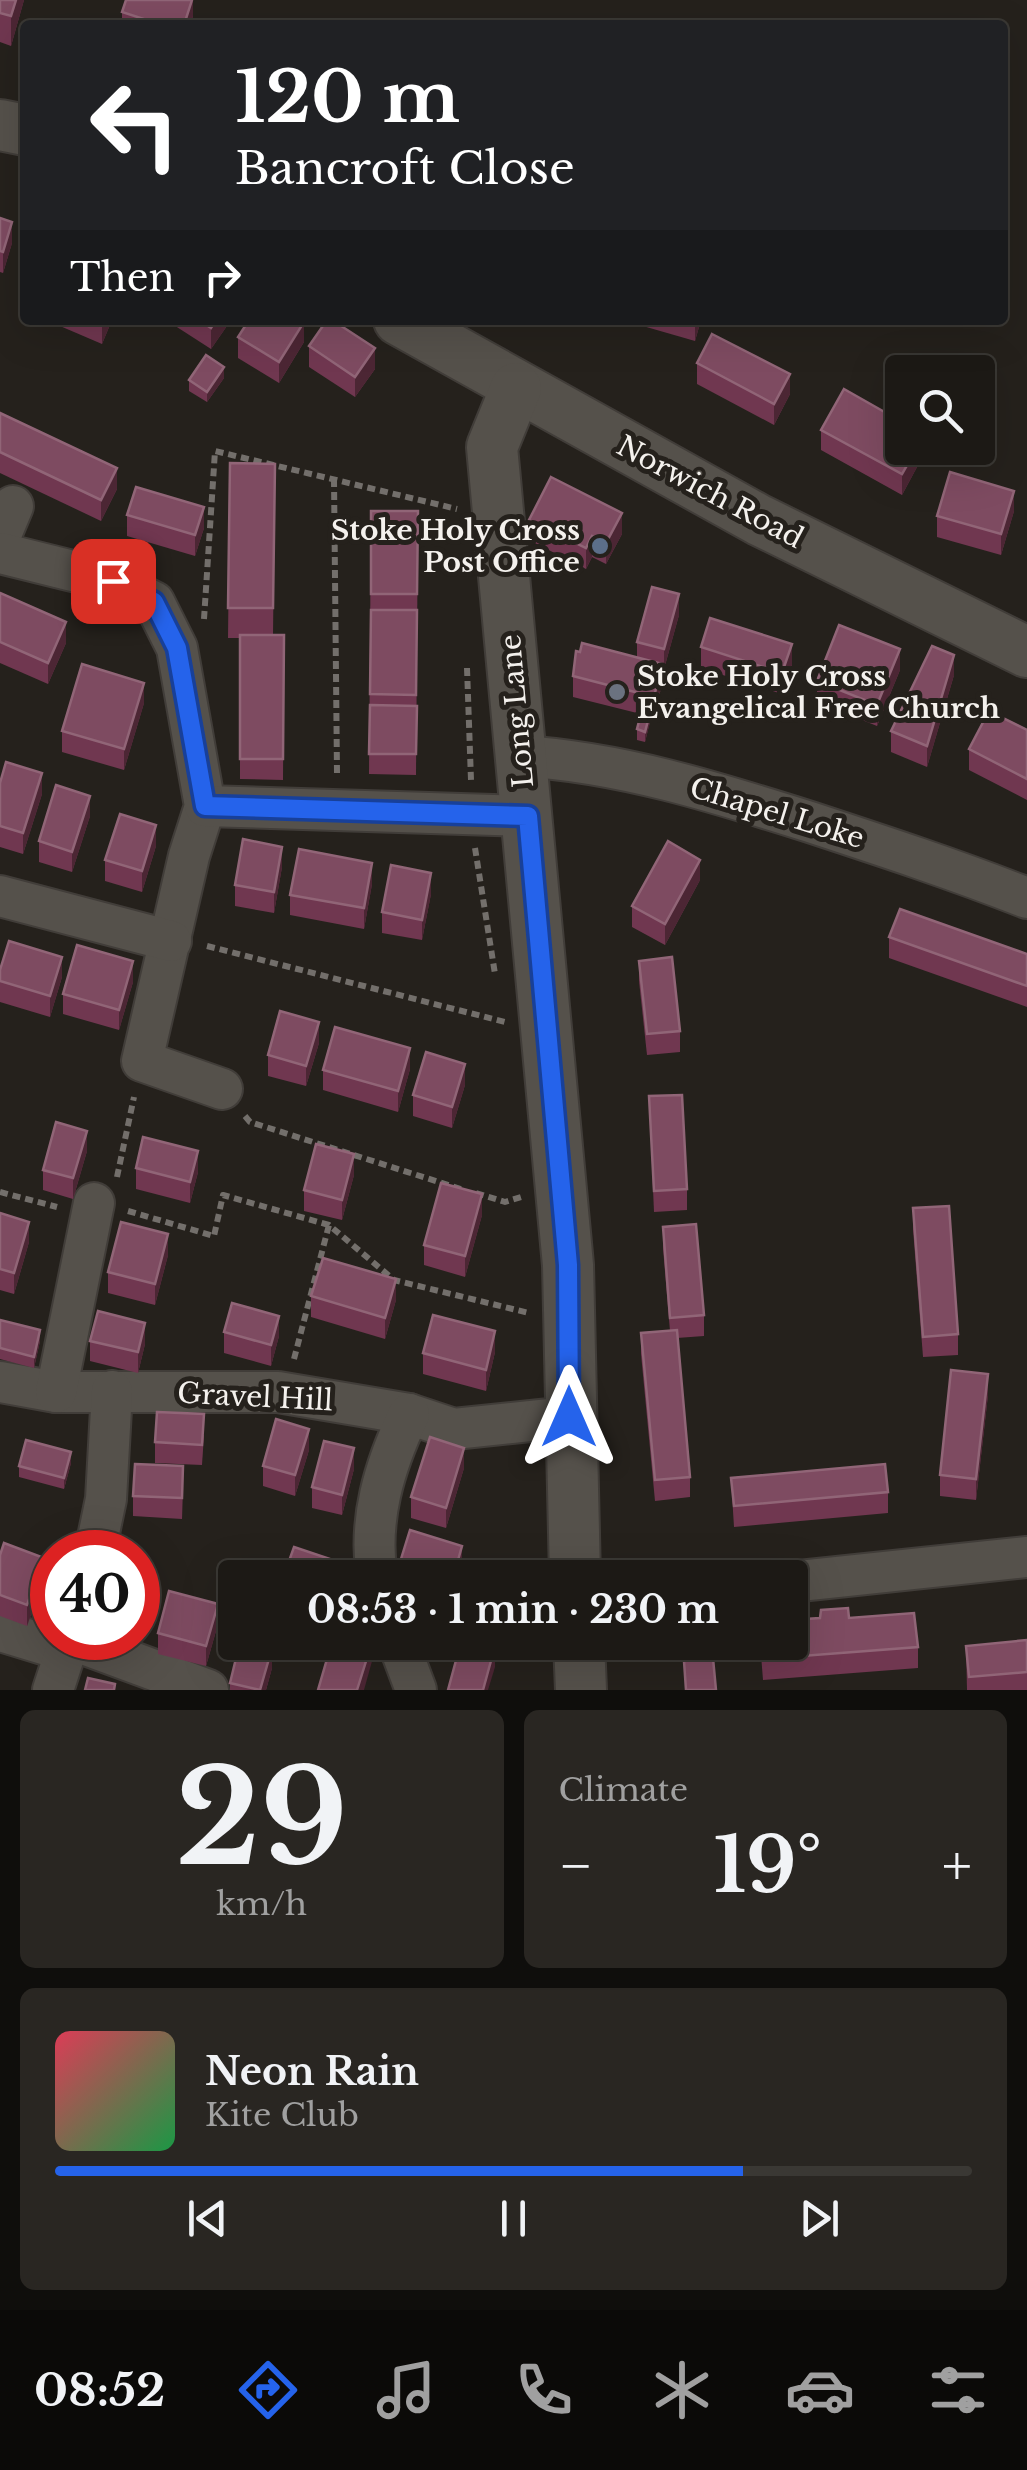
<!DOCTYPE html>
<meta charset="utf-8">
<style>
body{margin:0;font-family:"Libre Baskerville",serif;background:#292622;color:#f1f3f6;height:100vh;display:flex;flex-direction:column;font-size:38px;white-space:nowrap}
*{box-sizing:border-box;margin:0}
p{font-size:32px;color:#a0a0a0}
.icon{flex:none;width:55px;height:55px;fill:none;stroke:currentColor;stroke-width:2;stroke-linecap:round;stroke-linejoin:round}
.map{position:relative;height:1690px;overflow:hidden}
.panel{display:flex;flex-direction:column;gap:20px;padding:20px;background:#0f0e0c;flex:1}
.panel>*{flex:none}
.top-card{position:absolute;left:20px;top:20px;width:988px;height:305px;border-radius:10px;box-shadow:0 10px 40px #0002,0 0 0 2px #3a3834;background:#202124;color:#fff;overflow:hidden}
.fabs{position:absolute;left:885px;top:355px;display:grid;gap:20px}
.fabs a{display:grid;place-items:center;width:110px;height:110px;border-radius:10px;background:#1c1915;box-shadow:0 10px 40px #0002,0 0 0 2px #3a3834;font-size:50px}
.speed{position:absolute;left:30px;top:1530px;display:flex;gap:20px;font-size:50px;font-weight:700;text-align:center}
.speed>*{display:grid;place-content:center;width:130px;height:130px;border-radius:50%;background:#1c1915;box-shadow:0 10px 40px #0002,0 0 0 2px #3a3834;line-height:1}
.speed .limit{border:15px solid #d22;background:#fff;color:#111}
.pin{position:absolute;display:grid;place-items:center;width:85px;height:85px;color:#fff;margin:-42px;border-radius:20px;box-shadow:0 5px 15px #0006}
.me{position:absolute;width:110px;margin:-55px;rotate:0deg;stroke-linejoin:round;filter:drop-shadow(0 0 8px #0008)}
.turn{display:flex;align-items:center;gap:35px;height:210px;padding:0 50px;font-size:45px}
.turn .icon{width:130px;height:130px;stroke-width:2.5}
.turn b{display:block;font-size:70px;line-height:85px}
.then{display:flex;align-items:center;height:95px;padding:0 50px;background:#0003;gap:20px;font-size:38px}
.big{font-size:75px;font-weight:700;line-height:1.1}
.panel .widget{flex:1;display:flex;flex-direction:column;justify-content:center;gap:15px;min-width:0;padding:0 35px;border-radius:15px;background:#292622}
.panel .dial{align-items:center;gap:0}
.dial b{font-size:130px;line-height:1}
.song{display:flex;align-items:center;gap:30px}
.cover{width:120px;height:120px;border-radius:15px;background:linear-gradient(135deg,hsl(350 70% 55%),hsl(140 70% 35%))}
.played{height:10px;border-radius:5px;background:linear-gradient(90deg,#2563eb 75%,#3a3834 75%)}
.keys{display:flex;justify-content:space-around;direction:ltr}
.heat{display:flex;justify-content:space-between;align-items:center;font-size:55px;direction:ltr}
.panel .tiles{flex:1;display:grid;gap:20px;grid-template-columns:1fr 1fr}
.widget:last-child{grid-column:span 2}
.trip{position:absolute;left:218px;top:1560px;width:590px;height:100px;border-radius:10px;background:#1c1915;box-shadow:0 10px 40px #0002,0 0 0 2px #3a3834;font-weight:700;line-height:100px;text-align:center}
.tabs{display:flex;height:160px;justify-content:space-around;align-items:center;background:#0b0a08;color:#a0a0a0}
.tabs .icon{width:70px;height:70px}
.tabs .current{color:#2563eb}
.tabs b{font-size:45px;color:#f1f3f6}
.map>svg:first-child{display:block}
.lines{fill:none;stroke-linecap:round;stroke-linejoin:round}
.minor-casing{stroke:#413d39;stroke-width:44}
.tertiary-casing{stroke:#413d39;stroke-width:54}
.path{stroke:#736f6b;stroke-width:6;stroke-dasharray:8 5;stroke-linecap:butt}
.minor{stroke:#55514b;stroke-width:40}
.tertiary{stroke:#55514b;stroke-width:50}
.wall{fill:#703750}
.shaded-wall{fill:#4c2634}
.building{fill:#7e4b61;stroke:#916577;stroke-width:2.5}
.route-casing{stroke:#184099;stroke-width:25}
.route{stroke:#2563eb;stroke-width:18}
.service-dot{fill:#5c6f8a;stroke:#25211c;stroke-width:4}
.worship-dot{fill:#6b7280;stroke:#25211c;stroke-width:4}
.labels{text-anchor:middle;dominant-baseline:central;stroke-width:10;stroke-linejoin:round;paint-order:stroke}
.street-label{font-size:28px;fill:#f4f1ed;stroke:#25211c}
.poi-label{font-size:28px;font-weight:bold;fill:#f4f1ed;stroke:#25211c;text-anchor:end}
</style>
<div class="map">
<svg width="1027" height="1690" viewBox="0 0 1027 1690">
<rect width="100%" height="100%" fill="#25211c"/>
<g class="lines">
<defs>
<g id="minor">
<polyline points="0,537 13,506"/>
<polyline points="0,553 113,581 154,602 177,648 205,806 189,856 142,1061 222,1089"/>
<path d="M520,756C620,762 715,792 810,822C883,846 956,870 1027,898"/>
<polyline points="205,806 528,816"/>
<polyline points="0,896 171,941"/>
<polyline points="0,1382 56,1392 278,1392 409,1414 454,1429 569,1417"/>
<polyline points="56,1392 94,1203"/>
<polyline points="95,1552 106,1499 112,1391"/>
<path d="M377,1578C368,1520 384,1467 409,1414"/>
<polyline points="790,1582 1027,1557"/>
<polyline points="4,1632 66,1651"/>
<polyline points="70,1639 208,1690"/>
<polyline points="398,1642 416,1690"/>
<polyline points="53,1690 70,1638"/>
</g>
<g id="tertiary">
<polyline points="0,125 25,130"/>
<polyline points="399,320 759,520 1027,652"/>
<polyline points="516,388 492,447 568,1265 575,1578"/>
<polyline points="579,1642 581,1690"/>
</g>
</defs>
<!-- minor casing -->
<use href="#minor" class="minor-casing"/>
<!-- tertiary casing -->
<use href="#tertiary" class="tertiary-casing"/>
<!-- path -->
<g class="path">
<polyline points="334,479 337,773"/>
<polyline points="204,619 215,451 457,509"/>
<polyline points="467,668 471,780"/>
<polyline points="475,848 495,974"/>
<polyline points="207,946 505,1022"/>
<polyline points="245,1116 250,1122 464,1190"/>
<polyline points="117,1177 134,1097"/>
<polyline points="0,1192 57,1207"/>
<polyline points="476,1193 505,1202 521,1197"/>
<polyline points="128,1211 214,1236 223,1195 329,1225 394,1280 529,1313"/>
<polyline points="294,1359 329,1225"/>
</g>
<!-- minor -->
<use href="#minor" class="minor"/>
<!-- tertiary -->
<use href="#tertiary" class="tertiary"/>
</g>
<!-- wall -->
<g class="wall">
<polygon points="0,0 24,0 11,46 0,42"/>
<polygon points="193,0 193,16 190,25 122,25 122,12"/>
<polygon points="0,218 12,243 3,273 0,272"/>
<polygon points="46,320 112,320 102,344"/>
<polygon points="166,320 231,320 211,349"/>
<polygon points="622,320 701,320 695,341"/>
<polygon points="238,337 304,342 279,383 238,358"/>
<polygon points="309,346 375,369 355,397 309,367"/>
<polygon points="697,363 790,394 774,425 697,384"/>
<polygon points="224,378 207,402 189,391 189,380"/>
<polygon points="0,413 117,489 101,521 0,473"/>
<polygon points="821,430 924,448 924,454 902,495 821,450"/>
<polygon points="230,463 275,464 273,635 284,635 283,780 240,779 240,638 228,638"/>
<polygon points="371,511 418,511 416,775 369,774"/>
<polygon points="1014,511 1001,555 937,537 937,516"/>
<polygon points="127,515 204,528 195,556 127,536"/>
<polygon points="529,520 622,534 606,564 592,557 586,569 529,540"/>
<polygon points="0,593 66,643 48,684 0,663"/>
<polygon points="679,615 664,669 662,669 662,684 654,717 651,717 645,742 637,740 637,729 641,714 573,697 573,676 637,657 637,642"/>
<polygon points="701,647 792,665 782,694 701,668"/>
<polygon points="900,670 877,726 817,702 817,681"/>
<polygon points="954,675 927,767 891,752 891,731"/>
<polygon points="144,703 124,770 62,752 62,731"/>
<polygon points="1027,730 1027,800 969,770 969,749"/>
<polygon points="0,783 42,794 23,854 0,847"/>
<polygon points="90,816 72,872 39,862 39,841"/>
<polygon points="156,846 142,892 105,881 105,860"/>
<polygon points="282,867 274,913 235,906 235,885"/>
<polygon points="700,880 665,945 632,927 632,906"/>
<polygon points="372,884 364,929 290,915 290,895"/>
<polygon points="431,894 422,940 382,933 382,912"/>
<polygon points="889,937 1027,954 1027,1007 889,958"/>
<polygon points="639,961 680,1031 680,1052 647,1055 639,981"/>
<polygon points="0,970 62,977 50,1017 0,1002"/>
<polygon points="133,982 119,1030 63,1014 63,994"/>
<polygon points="319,1043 306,1086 268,1076 268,1055"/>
<polygon points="410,1069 398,1112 323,1090 323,1070"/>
<polygon points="465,1085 452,1128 413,1116 413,1095"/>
<polygon points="649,1096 687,1189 687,1210 654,1212"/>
<polygon points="87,1151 73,1199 43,1190 43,1170"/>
<polygon points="136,1168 198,1172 190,1203 136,1189"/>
<polygon points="354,1175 342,1220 304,1211 304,1190"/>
<polygon points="913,1208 958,1334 958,1355 923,1357 913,1229"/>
<polygon points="0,1213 29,1242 14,1294 0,1290"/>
<polygon points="482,1215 465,1277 424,1265 424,1245"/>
<polygon points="663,1227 704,1315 704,1336 677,1338 690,1477 690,1497 655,1501 641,1354 641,1333 670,1331 663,1248"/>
<polygon points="168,1255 155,1305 108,1293 108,1272"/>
<polygon points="311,1296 396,1300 385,1339 311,1317"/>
<polygon points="0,1320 40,1341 34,1368 0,1359"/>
<polygon points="224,1332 279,1336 271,1366 224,1353"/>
<polygon points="90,1341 145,1344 138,1373 90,1361"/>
<polygon points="495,1352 486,1391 423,1374 423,1353"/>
<polygon points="988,1395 976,1500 940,1496 940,1475"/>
<polygon points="204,1435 202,1465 155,1463 155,1442"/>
<polygon points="309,1450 295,1496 263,1486 263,1466"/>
<polygon points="71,1463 64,1489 19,1477 19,1466"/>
<polygon points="464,1468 446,1528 411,1518 411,1497"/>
<polygon points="354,1469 342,1515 312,1508 312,1487"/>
<polygon points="731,1478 888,1492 888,1513 734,1527"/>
<polygon points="183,1487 182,1519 133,1516 133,1496"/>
<polygon points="0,1555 44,1578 27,1626 0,1616"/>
<polygon points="462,1566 459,1578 397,1578 397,1572"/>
<polygon points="849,1618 918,1647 918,1668 763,1680 760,1642 790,1642"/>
<polygon points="218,1624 206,1666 158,1654 158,1633"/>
<polygon points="1027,1640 1027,1690 967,1690 966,1646"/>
<polygon points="431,1642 459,1642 456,1650"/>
<polygon points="272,1668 266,1690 230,1690 230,1683"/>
</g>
<!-- shaded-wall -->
<g class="shaded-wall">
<polygon points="16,0 24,0 11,46 11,16"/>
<polygon points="192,0 193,0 193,16 190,25 184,25"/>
<polygon points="12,222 12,243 3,273 3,252"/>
<polygon points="104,320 112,320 102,344 102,323"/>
<polygon points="216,320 231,320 211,349 211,328"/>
<polygon points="695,320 701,320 695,341"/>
<polygon points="304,322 304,342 279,383 279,362"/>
<polygon points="375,348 375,369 355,397 355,377"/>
<polygon points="224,367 224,378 207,402 207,392"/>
<polygon points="790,374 790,394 774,425 774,404"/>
<polygon points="917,448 924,448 924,454 902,495 902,474"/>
<polygon points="117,468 117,489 101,521 101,500"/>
<polygon points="1014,491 1014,511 1001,555 1001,534"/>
<polygon points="204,507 204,528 195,556 195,535"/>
<polygon points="622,513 622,534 606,564 606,543"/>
<polygon points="592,536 592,557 586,569 586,548"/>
<polygon points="679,594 679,615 664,669 664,649"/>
<polygon points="66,622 66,643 48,684 48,663"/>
<polygon points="792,644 792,665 782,694 782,673"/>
<polygon points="900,649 900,670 877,726 877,705"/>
<polygon points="954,655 954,675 927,767 927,746"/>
<polygon points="662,664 662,684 654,717 654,697"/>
<polygon points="144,683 144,703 124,770 124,749"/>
<polygon points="651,709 651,719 645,742 645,732"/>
<polygon points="42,773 42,794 23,854 23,833"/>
<polygon points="90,796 90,816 72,872 72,852"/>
<polygon points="156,825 156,846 142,892 142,871"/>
<polygon points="282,847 282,867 274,913 274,892"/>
<polygon points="700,860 700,880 665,945 665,924"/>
<polygon points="372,863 372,884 364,929 364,908"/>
<polygon points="431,873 431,894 422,940 422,920"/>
<polygon points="62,957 62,977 50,1017 50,996"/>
<polygon points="133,961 133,982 119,1030 119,1010"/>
<polygon points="319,1022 319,1043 306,1086 306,1066"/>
<polygon points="410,1048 410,1069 398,1112 398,1091"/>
<polygon points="465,1064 465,1085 452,1128 452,1107"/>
<polygon points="87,1131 87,1151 73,1199 73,1178"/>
<polygon points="198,1151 198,1172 190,1203 190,1182"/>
<polygon points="354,1154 354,1175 342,1220 342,1200"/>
<polygon points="482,1194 482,1215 465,1277 465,1256"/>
<polygon points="29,1222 29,1242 14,1294 14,1273"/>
<polygon points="168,1234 168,1255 155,1305 155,1284"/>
<polygon points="396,1279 396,1300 385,1339 385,1318"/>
<polygon points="279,1316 279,1336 271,1366 271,1345"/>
<polygon points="145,1323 145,1344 138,1373 138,1352"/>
<polygon points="40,1330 40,1341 34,1368 34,1357"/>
<polygon points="495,1331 495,1352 486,1391 486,1370"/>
<polygon points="988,1374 988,1395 976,1500 976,1479"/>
<polygon points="309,1429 309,1450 295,1496 295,1475"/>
<polygon points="354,1448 354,1469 342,1515 342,1495"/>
<polygon points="464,1448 464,1468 446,1528 446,1508"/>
<polygon points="71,1452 71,1463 64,1489 64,1478"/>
<polygon points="462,1546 462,1566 459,1578 453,1578"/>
<polygon points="44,1558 44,1578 27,1626 27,1605"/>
<polygon points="152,1564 152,1585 139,1634 139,1613"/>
<polygon points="218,1604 218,1624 206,1666 206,1646"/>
<polygon points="372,1642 374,1642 374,1654 364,1690 357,1690"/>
<polygon points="495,1646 495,1667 488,1690 483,1690"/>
<polygon points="272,1648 272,1668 266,1690 260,1690"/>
</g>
<!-- building -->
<g class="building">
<polygon points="0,0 16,0 11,16 0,13"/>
<polygon points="126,0 192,0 184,25 162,25 122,12"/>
<polygon points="0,218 12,222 3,252 0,251"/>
<polygon points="199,320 216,320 211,328"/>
<polygon points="249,320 302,320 304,322 279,362 238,337"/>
<polygon points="327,320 332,320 375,348 355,377 309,346"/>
<polygon points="712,334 790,374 774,404 697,363"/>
<polygon points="206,355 224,367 207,392 189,380"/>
<polygon points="844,389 902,422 902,448 917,448 902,474 821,430"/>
<polygon points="0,413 117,468 101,500 0,452"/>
<polygon points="230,463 275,464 273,608 228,608"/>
<polygon points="950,472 1014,491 1001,534 937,516"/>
<polygon points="551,477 622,513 606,543 592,536 586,548 529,520"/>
<polygon points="136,487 204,507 195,535 127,515"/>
<polygon points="371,511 418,511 417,594 371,594"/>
<polygon points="652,587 679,594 664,649 637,642"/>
<polygon points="0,593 66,622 48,663 0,642"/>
<polygon points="371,610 417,610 416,695 370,694"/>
<polygon points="710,618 792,644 782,673 701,647"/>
<polygon points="839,625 900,649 877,705 817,681"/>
<polygon points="240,635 284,635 283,759 240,759"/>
<polygon points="582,643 662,664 654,697 573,676 576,651 580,652"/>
<polygon points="932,646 954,655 927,746 891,731"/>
<polygon points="82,664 144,683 124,749 62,731"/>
<polygon points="370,705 417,706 416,754 369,754"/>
<polygon points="643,706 651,709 645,732 637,729"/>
<polygon points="989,711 1027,730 1027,779 969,749"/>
<polygon points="6,762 42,773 23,833 0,826 0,783"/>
<polygon points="56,785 90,796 72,852 39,841"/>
<polygon points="120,814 156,825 142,871 105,860"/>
<polygon points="243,839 282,847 274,892 235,885"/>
<polygon points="668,841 700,860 665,924 632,906"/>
<polygon points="299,849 372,863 364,908 290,895"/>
<polygon points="391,865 431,873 422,920 382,912"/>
<polygon points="900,909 1027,954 1027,986 889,937"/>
<polygon points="9,941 62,957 50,996 0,981 0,970"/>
<polygon points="77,945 133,961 119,1010 63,994"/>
<polygon points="672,957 680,1031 647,1034 639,961"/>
<polygon points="280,1011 319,1022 306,1066 268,1055"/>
<polygon points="335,1027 410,1048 398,1091 323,1070"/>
<polygon points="426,1052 465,1064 452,1107 413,1095"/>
<polygon points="682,1095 687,1189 654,1191 649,1096"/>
<polygon points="56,1122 87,1131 73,1178 43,1170"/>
<polygon points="143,1137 198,1151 190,1182 136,1168"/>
<polygon points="316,1144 354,1154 342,1200 304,1190"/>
<polygon points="441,1183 482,1194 465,1256 424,1245"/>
<polygon points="949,1206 958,1334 923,1337 913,1208"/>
<polygon points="0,1213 29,1222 14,1273 0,1269"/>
<polygon points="121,1222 168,1234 155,1284 108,1272"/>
<polygon points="696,1224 704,1315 670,1318 663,1227"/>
<polygon points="323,1258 396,1279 385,1318 311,1296"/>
<polygon points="232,1303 279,1316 271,1345 224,1332"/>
<polygon points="98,1311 145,1323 138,1352 90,1341"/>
<polygon points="433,1315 495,1331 486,1370 423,1353"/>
<polygon points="0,1320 40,1330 34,1357 0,1348"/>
<polygon points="677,1330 690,1477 655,1480 641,1333"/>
<polygon points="951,1370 988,1374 976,1479 940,1475"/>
<polygon points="157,1412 204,1414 202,1445 155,1442"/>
<polygon points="276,1419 309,1429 295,1475 263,1466"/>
<polygon points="430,1437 464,1448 446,1508 411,1497"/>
<polygon points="26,1440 71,1452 64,1478 19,1466"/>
<polygon points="324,1441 354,1448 342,1495 312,1487"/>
<polygon points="135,1464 183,1466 182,1498 133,1496"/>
<polygon points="885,1464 888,1492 734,1506 731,1478"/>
<polygon points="410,1530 462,1546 453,1578 416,1578 397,1572"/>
<polygon points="4,1543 44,1558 27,1605 0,1595 0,1555"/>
<polygon points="294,1547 342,1563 337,1578 283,1578"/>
<polygon points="138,1560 152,1564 139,1613 138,1613"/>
<polygon points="169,1591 218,1604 206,1646 158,1633"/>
<polygon points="848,1608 849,1618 914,1613 918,1647 763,1659 762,1642 790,1642 790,1620 820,1618 821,1610"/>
<polygon points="1027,1640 1027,1672 969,1677 966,1646"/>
<polygon points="240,1642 253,1642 272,1648 260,1690 230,1683"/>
<polygon points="332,1642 372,1642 357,1690 318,1690"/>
<polygon points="461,1642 481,1642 495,1646 483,1690 448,1690"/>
<polygon points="713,1658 716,1690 686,1690 684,1661"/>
<polygon points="88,1678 115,1684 114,1690 85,1690"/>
</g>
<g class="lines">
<defs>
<polyline id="route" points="113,581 154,602 177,648 205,806 528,816 568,1265 569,1417"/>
</defs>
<!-- route casing -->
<use href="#route" class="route-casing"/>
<!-- route -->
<use href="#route" class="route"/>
</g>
<!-- markers -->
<circle class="service-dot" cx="600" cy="546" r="10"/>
<circle class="worship-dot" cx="617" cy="692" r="10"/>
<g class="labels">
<!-- street labels -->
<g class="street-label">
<text transform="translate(710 492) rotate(28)">Norwich Road</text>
<text transform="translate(517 711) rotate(-95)">Long Lane</text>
<text transform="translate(777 813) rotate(17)">Chapel Loke</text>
<text transform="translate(255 1397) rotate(3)">Gravel Hill</text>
</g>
<!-- poi labels -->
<g class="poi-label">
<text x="580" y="530">Stoke Holy Cross<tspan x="580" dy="32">Post Office</tspan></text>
<text x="637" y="676" text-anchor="start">Stoke Holy Cross<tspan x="637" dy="32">Evangelical Free Church</tspan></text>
</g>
</g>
</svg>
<div class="fabs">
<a><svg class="icon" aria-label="search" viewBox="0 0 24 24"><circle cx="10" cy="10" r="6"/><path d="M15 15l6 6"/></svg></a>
</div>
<div class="speed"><div class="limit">40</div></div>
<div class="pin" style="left:113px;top:581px;background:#d93025"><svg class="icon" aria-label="arrive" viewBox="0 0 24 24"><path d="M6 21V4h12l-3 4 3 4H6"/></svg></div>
<svg class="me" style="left:569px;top:1417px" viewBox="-20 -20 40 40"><path d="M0-17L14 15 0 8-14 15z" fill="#2563eb" stroke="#fff" stroke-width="4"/></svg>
<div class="trip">08:53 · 1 min · 230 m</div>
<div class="top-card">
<div class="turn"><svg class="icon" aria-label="left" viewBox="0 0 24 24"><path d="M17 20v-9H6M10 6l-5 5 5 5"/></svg><div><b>120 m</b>Bancroft Close</div></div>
<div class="then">Then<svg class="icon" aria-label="right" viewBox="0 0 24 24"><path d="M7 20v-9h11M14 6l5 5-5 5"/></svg></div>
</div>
</div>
<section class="panel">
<div class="tiles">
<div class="widget dial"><b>29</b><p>km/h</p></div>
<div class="widget"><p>Climate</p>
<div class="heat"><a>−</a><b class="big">19°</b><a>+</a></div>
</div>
<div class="widget">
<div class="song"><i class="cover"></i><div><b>Neon Rain</b><p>Kite Club</p></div></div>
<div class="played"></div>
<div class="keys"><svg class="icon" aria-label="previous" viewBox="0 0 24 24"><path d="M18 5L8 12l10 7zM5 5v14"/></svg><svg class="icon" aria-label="pause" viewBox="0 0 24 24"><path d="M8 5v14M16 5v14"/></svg><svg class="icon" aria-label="next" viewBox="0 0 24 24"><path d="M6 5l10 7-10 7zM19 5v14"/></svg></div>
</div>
</div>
</section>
<nav class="tabs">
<b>08:52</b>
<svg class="icon current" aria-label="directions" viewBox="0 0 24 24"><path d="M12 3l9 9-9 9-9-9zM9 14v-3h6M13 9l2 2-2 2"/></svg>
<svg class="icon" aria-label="music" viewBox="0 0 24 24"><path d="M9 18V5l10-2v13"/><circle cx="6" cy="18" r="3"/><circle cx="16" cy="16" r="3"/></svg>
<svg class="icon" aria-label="phone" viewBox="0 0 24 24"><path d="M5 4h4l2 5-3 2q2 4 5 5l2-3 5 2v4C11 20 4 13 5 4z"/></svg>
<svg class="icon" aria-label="climate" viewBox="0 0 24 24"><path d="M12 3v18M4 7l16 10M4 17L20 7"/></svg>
<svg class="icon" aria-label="car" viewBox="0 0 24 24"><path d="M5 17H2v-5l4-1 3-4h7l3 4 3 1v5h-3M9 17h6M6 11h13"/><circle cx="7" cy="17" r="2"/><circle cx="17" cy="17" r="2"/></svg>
<svg class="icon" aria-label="filters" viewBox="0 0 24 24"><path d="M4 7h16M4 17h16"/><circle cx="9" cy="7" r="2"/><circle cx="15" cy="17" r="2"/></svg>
</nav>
